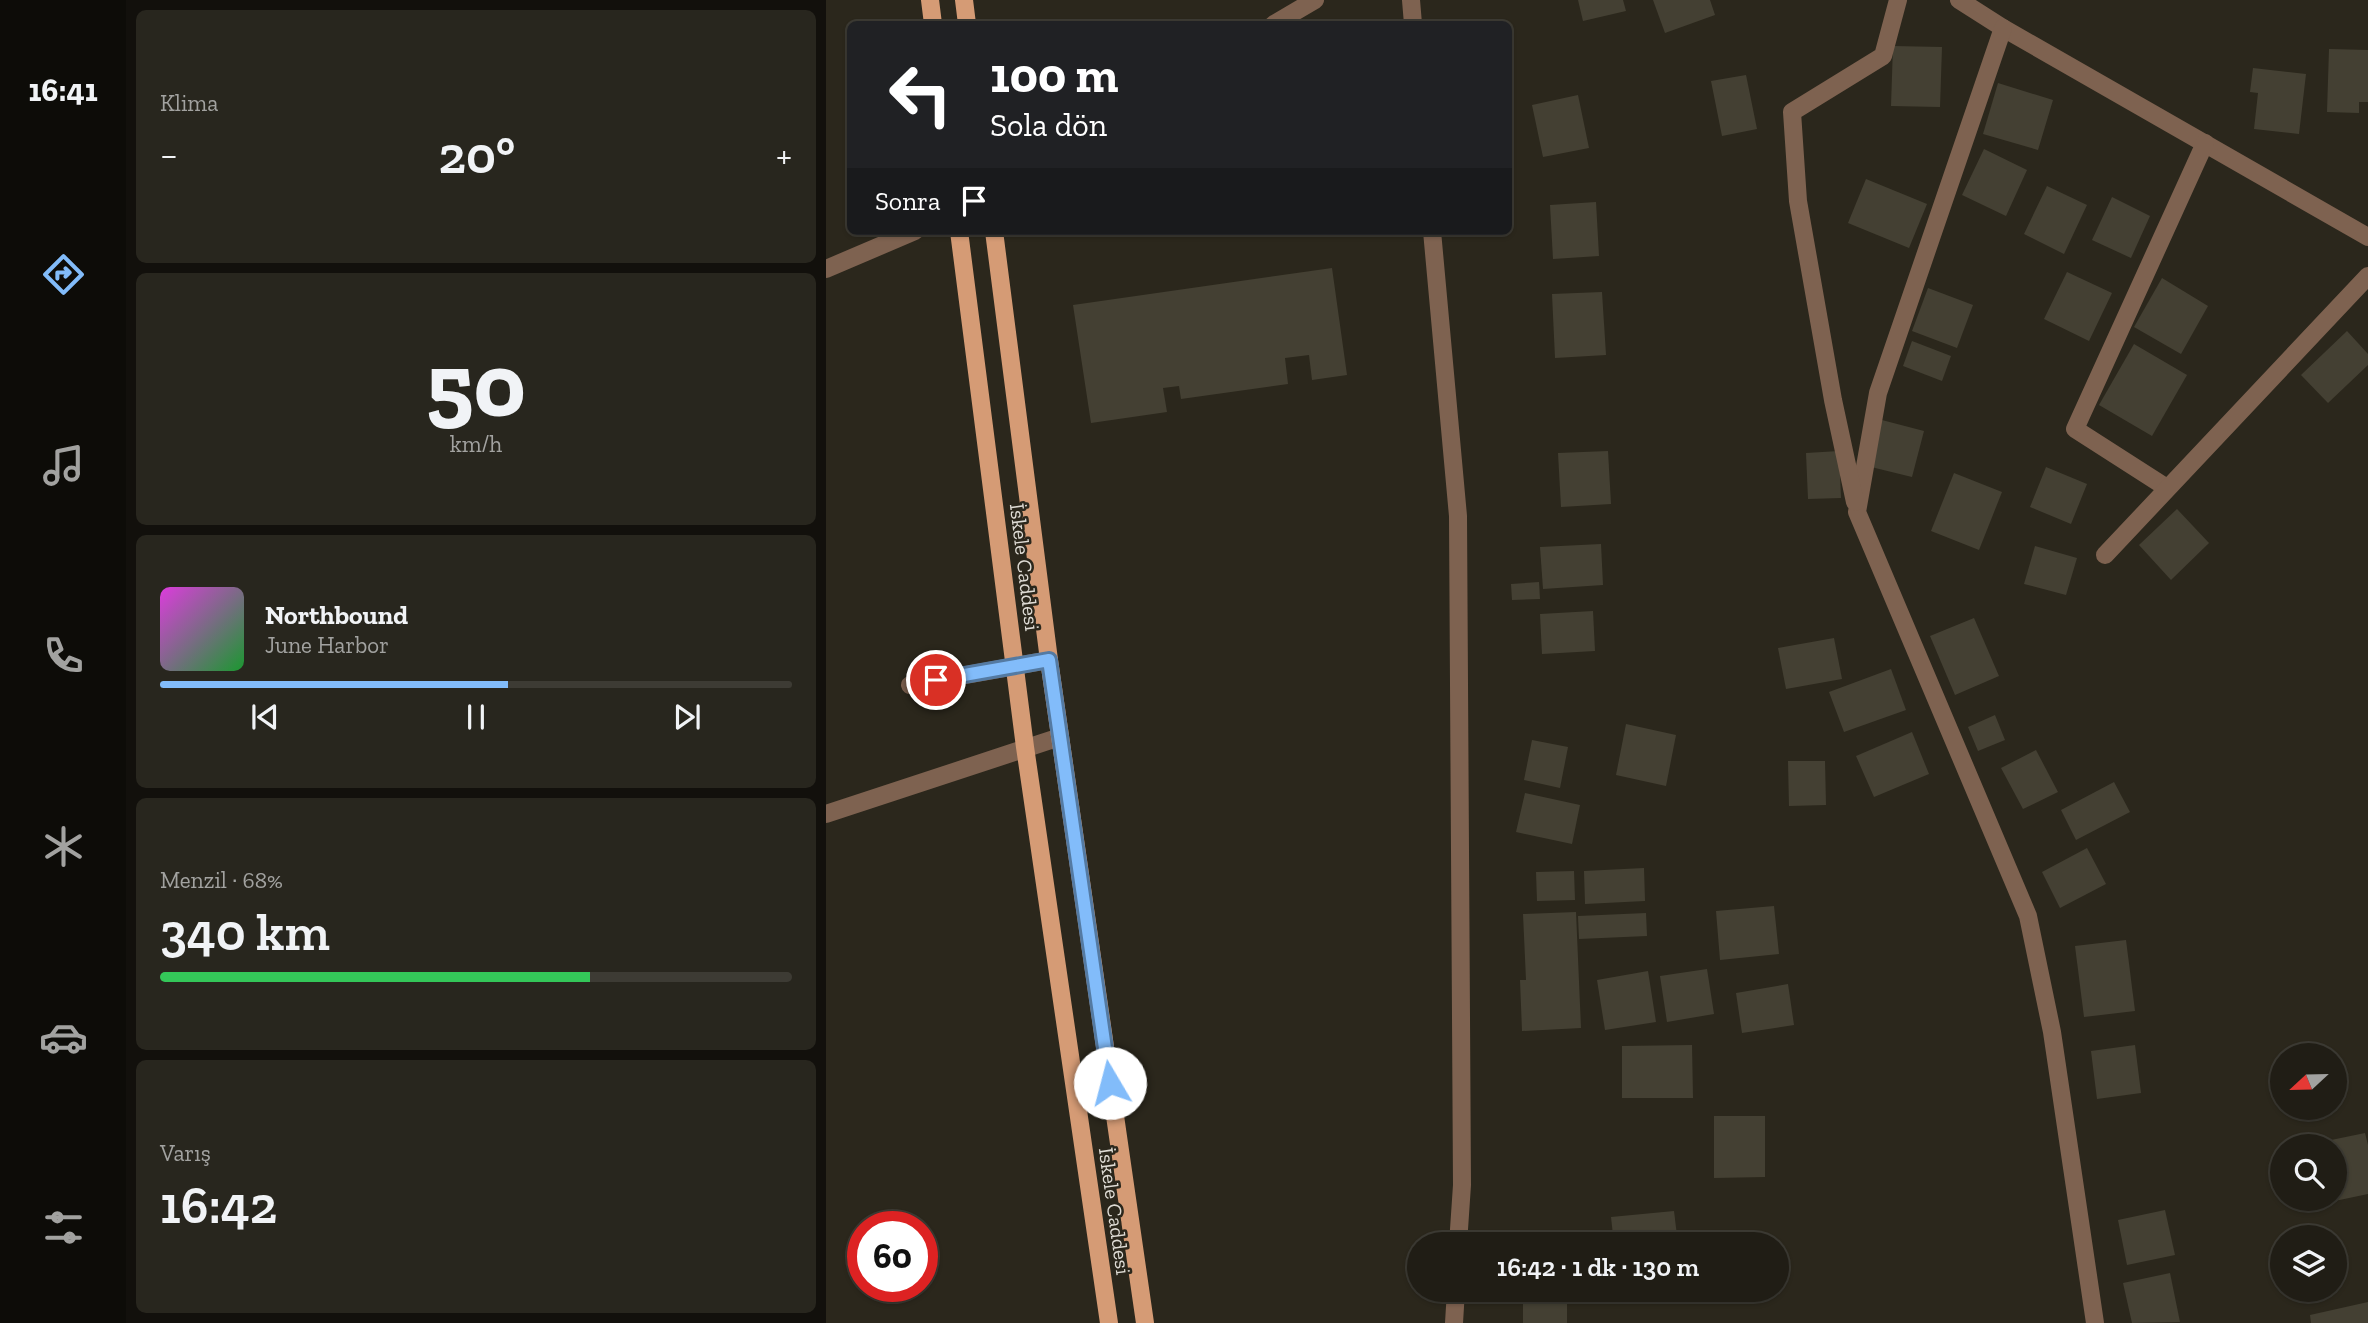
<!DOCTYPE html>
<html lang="tr">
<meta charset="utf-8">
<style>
body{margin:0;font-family:"Zilla Slab",serif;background:#28261e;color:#f1f3f6;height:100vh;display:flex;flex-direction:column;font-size:26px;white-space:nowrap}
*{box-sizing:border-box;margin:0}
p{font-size:23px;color:#a2a2a0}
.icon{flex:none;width:38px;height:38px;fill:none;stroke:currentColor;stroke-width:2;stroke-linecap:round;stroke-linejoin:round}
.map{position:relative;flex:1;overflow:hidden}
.details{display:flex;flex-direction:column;gap:10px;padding:10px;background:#12100c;width:700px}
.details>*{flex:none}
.guide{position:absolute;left:21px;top:21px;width:665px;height:214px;border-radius:10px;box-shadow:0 2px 5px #0004,0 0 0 2px #3d3b34;background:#202124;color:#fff;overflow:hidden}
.needle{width:46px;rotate:248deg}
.controls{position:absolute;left:1444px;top:1043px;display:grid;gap:14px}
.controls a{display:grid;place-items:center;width:77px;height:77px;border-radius:50%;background:#201d15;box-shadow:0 2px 5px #0004,0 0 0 2px #3d3b34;font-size:35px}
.speed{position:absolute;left:21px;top:1211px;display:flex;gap:14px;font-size:35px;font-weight:700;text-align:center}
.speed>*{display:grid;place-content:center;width:91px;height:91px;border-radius:50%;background:#201d15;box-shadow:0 2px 5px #0004,0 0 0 2px #3d3b34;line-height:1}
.speed .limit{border:10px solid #d22;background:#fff;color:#111}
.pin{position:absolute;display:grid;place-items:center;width:60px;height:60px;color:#fff;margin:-30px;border:4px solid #fff;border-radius:50%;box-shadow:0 2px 7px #0007}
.me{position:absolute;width:77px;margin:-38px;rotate:352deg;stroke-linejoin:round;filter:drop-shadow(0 0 5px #0008)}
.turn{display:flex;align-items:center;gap:24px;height:147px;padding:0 28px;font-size:32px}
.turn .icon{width:91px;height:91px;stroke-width:2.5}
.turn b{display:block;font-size:49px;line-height:60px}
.then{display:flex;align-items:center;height:66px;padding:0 28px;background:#0003;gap:14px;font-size:26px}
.big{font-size:52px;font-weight:600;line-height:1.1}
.details .tile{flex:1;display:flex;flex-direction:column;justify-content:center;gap:10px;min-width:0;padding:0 24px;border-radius:10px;background:#28261e}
.details .dial{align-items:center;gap:0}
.dial b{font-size:91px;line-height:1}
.song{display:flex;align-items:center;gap:21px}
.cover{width:84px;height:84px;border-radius:10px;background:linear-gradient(135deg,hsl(300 70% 55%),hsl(130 70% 35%))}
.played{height:7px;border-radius:4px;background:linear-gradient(90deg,#82bcfa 55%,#3d3b34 55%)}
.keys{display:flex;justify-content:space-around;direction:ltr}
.heat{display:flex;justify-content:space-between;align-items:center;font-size:38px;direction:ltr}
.charge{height:10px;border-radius:5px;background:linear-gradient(90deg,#34c759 68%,#3d3b34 0)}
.trip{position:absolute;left:581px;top:1232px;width:382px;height:70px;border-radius:35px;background:#201d15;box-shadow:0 2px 5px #0004,0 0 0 2px #3d3b34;font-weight:600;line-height:70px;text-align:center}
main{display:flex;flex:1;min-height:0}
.menu{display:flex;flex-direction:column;width:126px;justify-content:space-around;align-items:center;background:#0d0c08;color:#a2a2a0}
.menu .icon{width:49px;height:49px}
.menu .active{color:#82bcfa}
.menu b{font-size:32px;color:#f1f3f6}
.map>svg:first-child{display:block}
.building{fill:#444033}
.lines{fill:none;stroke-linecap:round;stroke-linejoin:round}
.minor{stroke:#7e6250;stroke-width:18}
.major{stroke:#d59b75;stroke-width:18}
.route-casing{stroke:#547aa2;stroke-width:18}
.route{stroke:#82bcfa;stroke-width:12}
.labels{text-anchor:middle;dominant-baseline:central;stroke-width:5;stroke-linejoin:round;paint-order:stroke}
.street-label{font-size:21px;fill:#dfdcd5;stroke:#2b271c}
</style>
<main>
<nav class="menu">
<b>16:41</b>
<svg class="icon active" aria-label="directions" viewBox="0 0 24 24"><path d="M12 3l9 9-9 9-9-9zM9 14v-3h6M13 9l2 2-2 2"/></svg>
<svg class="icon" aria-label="music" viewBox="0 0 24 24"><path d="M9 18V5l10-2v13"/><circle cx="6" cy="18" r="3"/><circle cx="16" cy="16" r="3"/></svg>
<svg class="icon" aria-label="phone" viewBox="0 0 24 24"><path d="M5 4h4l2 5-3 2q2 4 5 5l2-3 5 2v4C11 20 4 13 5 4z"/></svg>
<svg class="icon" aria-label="climate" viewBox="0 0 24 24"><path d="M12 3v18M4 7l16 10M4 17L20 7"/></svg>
<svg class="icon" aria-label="car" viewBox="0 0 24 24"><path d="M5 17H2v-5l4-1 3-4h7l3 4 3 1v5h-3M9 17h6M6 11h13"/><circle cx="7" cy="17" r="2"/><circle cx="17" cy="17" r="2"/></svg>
<svg class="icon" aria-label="filters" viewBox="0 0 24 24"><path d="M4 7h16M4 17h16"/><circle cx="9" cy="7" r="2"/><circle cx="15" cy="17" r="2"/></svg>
</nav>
<section class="details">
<div class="tile"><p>Klima</p>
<div class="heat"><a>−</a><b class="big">20°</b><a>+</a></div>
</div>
<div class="tile dial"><b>50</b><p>km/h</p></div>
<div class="tile">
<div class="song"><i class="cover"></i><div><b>Northbound</b><p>June Harbor</p></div></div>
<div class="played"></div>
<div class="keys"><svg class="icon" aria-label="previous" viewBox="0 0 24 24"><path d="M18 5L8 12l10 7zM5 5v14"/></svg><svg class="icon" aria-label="pause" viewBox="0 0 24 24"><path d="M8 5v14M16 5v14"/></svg><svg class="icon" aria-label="next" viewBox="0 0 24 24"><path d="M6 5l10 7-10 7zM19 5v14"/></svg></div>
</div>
<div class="tile"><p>Menzil · 68%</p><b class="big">340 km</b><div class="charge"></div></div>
<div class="tile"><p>Varış</p><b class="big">16:42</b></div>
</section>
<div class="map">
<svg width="1542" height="1323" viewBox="0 0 1542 1323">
<rect width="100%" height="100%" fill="#2b271c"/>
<!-- building -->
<g class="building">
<polygon points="752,0 797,0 800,11 757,21"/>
<polygon points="827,0 884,0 889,15 839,33"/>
<polygon points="1067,46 1116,47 1114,107 1065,106"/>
<polygon points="1503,49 1542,50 1542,102 1533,102 1533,113 1501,112"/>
<polygon points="1427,68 1480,74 1473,134 1428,129 1432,93 1424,92"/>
<polygon points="920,75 931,129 896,136 885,81"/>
<polygon points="1172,83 1227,100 1212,150 1157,134"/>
<polygon points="752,95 763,148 717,157 706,105"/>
<polygon points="1158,149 1201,170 1180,216 1136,195"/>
<polygon points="1040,179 1101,204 1083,248 1022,223"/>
<polygon points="1221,186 1261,205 1238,254 1198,234"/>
<polygon points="1286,197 1324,216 1305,258 1266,240"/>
<polygon points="770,202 773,256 727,259 724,205"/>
<polygon points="506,268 521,375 486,380 483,355 459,358 462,384 355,399 353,386 337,388 341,412 265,423 247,305"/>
<polygon points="1241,272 1286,293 1263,341 1218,319"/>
<polygon points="1336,278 1382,306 1355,354 1308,327"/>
<polygon points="1102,288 1147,305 1131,348 1086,331"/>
<polygon points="776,292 780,355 729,358 726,294"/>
<polygon points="1521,331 1542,354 1542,365 1502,403 1475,375"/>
<polygon points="1086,341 1125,356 1116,381 1077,366"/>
<polygon points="1308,344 1361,375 1326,436 1273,405"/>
<polygon points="1052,419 1098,431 1086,477 1041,466"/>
<polygon points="782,451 785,504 735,507 732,453"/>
<polygon points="1013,451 1015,498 982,499 980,453"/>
<polygon points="1220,467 1261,484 1245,524 1204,507"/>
<polygon points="1128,473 1176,492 1153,550 1105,531"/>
<polygon points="1351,509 1383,543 1345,580 1313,545"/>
<polygon points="775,544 777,585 717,589 714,547"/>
<polygon points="1209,546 1251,558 1240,595 1198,584"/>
<polygon points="713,582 714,599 686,600 685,584"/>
<polygon points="767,611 769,651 716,654 714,614"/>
<polygon points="1148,618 1173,676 1129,695 1104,636"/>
<polygon points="1008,638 1016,679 960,689 952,648"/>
<polygon points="1065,669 1080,710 1018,732 1003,692"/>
<polygon points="1169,715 1179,740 1152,751 1142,727"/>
<polygon points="800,724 850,735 840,786 790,775"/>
<polygon points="1086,732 1103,774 1048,797 1030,756"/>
<polygon points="706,740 742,747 734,788 698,780"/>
<polygon points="1210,750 1232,792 1197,809 1175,768"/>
<polygon points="962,761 999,761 1000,805 963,806"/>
<polygon points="1288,782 1304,812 1250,840 1235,810"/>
<polygon points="699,793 754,805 746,844 690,832"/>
<polygon points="1261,848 1280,884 1234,908 1216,872"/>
<polygon points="818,868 819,901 759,904 758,871"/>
<polygon points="748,871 749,900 711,901 710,872"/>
<polygon points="948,906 953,954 894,960 890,911"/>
<polygon points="750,912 755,1028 696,1031 694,980 700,980 697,914"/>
<polygon points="820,913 821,936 753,939 752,916"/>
<polygon points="1300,940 1309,1011 1258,1017 1249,946"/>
<polygon points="881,969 888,1014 841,1022 834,976"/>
<polygon points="822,971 830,1022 779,1030 771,980"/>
<polygon points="962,984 968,1025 916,1033 910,993"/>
<polygon points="866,1045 867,1098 796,1098 796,1046"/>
<polygon points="1309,1045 1315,1093 1271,1099 1265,1051"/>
<polygon points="888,1116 939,1116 939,1177 888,1178"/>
<polygon points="1539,1133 1542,1145 1542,1194 1485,1206 1484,1199 1508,1199 1508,1146 1481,1145"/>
<polygon points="1339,1210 1349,1255 1301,1265 1292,1220"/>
<polygon points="848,1211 852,1244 788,1244 785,1217"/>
<polygon points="1344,1273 1354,1322 1306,1323 1297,1283"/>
<rect x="697" y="1294" width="44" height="29"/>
<polygon points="1542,1302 1542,1323 1485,1323 1484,1315"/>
</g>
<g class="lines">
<!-- minor -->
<g class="minor">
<polyline points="585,0 587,24"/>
<polyline points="1133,0 1177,28 1542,237"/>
<polyline points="448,24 489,0"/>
<polyline points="1177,28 1052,393 1031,512 1202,916 1226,1032 1269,1323"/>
<polyline points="606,231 632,516 636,1185 632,1244"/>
<polyline points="0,269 89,231"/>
<polyline points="1341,488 1249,429 1379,143"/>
<polyline points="1029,502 1007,400 972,201 966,112 1057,56 1072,0"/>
<polyline points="1279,555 1542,276"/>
<polyline points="84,685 223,660"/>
<polyline points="0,814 234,737"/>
<polyline points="628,1323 630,1290"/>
</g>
<!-- major -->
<g class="major">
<polyline points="104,0 107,24"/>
<polyline points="138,0 141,24"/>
<polyline points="133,231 199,747 283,1323"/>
<polyline points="168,231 223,660 319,1323"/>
</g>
</g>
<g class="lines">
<defs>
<polyline id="route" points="110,680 223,660 284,1083"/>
</defs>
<!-- route casing -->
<use href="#route" class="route-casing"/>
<!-- route -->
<use href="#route" class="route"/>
</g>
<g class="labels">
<!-- street labels -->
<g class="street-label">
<text transform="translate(199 567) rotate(83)">İskele Caddesi</text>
<text transform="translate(289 1211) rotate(82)">İskele Caddesi</text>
</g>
</g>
</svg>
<div class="controls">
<a><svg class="needle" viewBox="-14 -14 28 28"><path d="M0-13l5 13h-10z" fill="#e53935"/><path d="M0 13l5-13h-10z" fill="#a2a2a0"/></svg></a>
<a><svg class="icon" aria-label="search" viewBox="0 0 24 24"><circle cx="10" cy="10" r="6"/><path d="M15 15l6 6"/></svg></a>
<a><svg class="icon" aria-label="layers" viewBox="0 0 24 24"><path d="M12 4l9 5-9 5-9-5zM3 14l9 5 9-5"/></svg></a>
</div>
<div class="speed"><div class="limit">60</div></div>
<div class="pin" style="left:110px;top:680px;background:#d93025"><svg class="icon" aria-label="arrive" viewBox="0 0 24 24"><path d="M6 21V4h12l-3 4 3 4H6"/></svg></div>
<svg class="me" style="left:284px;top:1083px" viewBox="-20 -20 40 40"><circle r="19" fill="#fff"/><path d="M0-13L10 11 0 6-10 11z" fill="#82bcfa"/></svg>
<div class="trip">16:42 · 1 dk · 130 m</div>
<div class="guide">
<div class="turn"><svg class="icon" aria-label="left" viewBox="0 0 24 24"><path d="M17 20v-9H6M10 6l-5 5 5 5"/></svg><div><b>100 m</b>Sola dön</div></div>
<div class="then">Sonra<svg class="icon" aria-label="arrive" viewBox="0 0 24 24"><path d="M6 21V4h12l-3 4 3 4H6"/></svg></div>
</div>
</div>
</main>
